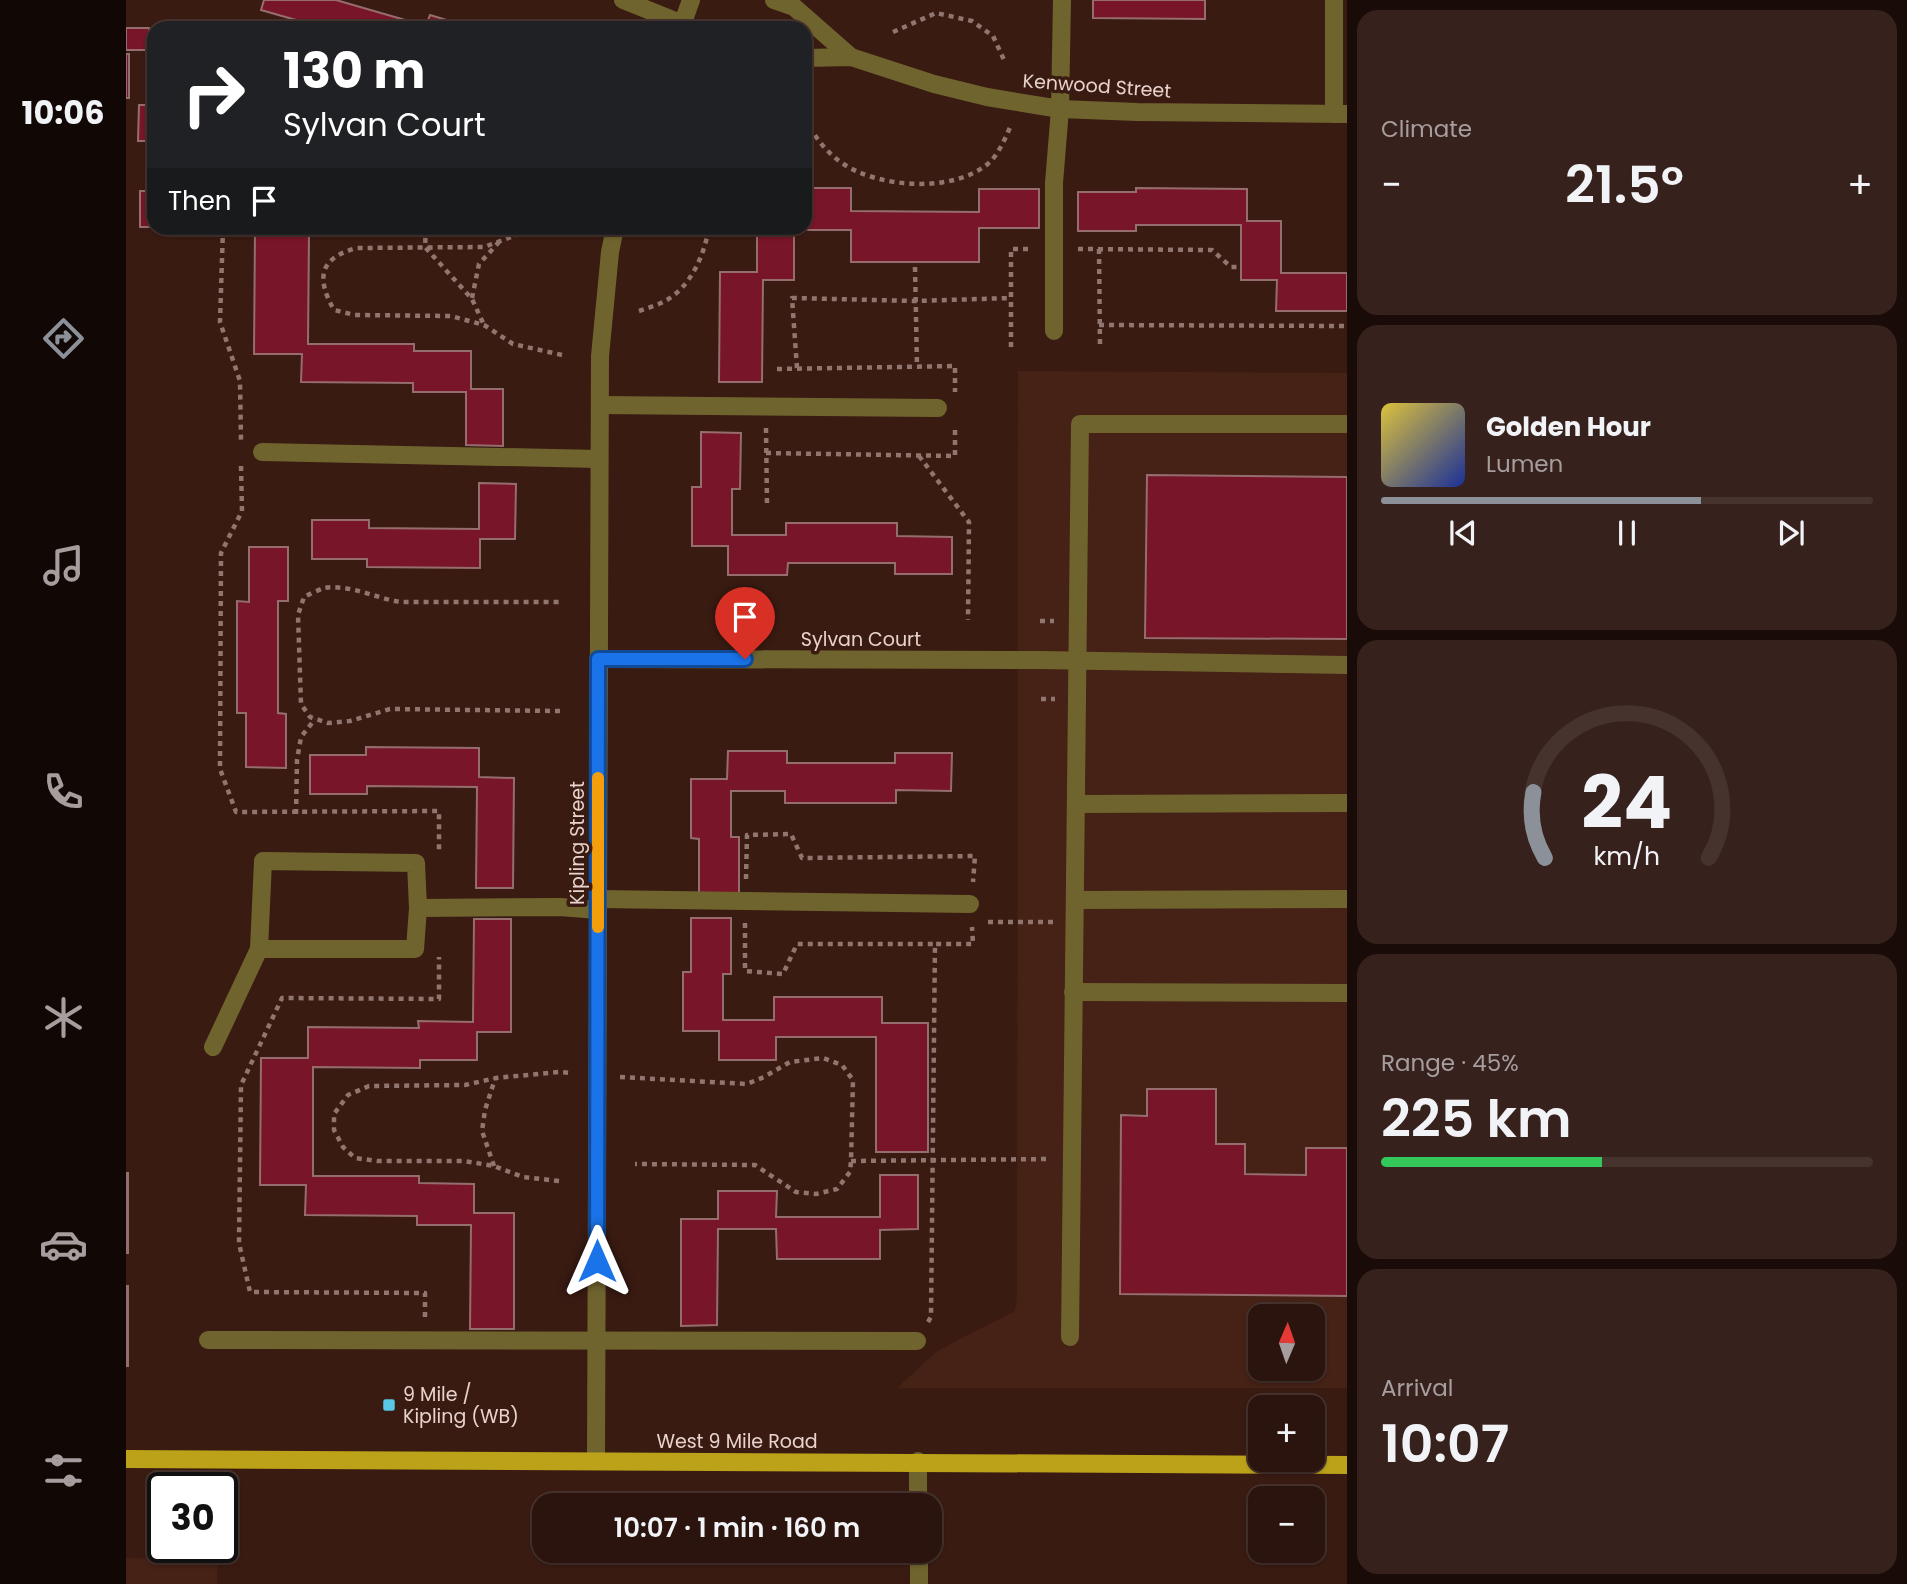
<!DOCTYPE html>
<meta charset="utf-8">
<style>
body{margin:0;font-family:Poppins,sans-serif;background:#37211c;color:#f1f3f6;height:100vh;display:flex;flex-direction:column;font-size:26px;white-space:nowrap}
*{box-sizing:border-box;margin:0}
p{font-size:23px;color:#a69e9e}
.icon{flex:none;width:38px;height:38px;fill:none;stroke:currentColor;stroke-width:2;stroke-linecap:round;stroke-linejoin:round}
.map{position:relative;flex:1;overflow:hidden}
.details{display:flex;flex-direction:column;gap:10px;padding:10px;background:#180b08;width:560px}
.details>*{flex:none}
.banner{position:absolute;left:21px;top:21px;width:665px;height:214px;border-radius:21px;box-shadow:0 2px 5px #0004,0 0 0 2px #47332e;background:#202124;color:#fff;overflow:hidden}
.needle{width:46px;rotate:2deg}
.controls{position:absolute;left:1122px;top:1304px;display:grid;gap:14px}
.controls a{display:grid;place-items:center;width:77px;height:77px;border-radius:14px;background:#2b140e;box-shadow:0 2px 5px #0004,0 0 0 2px #47332e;font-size:35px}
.speed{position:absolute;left:21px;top:1472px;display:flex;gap:14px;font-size:35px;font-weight:700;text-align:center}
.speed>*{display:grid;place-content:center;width:91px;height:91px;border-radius:50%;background:#2b140e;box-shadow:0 2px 5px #0004,0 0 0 2px #47332e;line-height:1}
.speed .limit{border:4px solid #111;border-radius:10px;background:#fff;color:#111}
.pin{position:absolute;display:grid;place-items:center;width:60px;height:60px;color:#fff;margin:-72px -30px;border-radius:50% 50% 50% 0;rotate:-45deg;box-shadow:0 0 7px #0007}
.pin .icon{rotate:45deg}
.me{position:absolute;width:77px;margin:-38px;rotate:0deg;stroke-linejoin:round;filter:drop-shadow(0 0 5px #0008)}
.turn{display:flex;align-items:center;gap:24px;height:147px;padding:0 21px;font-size:32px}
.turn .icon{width:91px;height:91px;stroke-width:2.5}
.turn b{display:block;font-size:49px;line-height:60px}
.then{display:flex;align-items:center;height:66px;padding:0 21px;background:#0003;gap:14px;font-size:26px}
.big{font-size:52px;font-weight:600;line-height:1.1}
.details .tile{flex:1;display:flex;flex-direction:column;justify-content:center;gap:10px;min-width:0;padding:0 24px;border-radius:21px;background:#37211c}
.details .dial{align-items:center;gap:0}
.dial svg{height:182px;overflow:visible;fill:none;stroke:#47332e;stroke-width:7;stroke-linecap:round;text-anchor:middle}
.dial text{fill:#f1f3f6;stroke:none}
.song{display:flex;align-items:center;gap:21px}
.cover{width:84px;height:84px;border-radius:10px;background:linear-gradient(135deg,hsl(50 70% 55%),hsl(230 70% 35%))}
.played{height:7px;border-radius:4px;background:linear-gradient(90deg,#8c9099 65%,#47332e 65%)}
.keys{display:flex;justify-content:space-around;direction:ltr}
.heat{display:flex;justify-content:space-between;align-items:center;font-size:38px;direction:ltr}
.charge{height:10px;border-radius:5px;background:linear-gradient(90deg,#34c759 45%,#47332e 0)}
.trip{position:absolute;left:406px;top:1493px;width:410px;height:70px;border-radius:21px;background:#2b140e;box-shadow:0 2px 5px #0004,0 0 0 2px #47332e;font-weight:600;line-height:70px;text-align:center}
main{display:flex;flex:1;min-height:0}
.tabs{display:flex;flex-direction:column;width:126px;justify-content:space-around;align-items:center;background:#110806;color:#a69e9e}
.tabs .icon{width:49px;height:49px}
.tabs .on{color:#8c9099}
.tabs b{font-size:32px;color:#f1f3f6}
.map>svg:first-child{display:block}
.built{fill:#452116;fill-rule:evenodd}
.building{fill:#791528;stroke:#956d6e;stroke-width:2}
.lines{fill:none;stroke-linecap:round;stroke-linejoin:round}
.path{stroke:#90766f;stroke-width:4.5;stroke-dasharray:5 5;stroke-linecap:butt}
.minor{stroke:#70642e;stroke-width:18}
.major{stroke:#bca219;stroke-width:18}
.route-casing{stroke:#114b97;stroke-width:18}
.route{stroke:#1a73e8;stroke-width:12}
.slow{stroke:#f59e0b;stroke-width:12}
.poi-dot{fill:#59c8e4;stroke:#391b12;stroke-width:2.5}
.labels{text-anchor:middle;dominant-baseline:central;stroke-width:7;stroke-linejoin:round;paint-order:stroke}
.street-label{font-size:19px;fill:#e8d3cd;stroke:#391b12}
.poi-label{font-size:19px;fill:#e8d3cd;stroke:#391b12;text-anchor:start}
</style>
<main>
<nav class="tabs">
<b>10:06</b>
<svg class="icon on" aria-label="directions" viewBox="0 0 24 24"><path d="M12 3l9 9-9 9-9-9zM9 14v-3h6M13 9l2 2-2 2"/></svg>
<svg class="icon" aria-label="music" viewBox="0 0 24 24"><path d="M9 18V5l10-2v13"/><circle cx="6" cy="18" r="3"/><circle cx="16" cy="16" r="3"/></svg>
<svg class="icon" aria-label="phone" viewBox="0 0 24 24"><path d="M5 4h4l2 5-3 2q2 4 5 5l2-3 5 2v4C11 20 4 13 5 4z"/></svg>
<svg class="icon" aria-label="climate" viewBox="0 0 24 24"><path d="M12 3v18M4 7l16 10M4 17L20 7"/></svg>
<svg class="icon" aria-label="car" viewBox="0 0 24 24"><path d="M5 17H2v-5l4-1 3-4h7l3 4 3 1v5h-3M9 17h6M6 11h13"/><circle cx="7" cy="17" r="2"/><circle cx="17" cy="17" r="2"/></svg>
<svg class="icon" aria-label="filters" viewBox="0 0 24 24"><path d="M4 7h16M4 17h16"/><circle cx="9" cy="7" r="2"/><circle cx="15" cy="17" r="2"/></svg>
</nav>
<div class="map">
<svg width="1221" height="1584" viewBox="0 0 1221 1584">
<rect width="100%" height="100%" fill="#391b12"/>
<!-- built -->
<g class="built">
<path d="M892,371L1221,373V1388H771L811,1351L889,1311L891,1296ZM1134,1316H1186V1368H1134Z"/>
<polygon points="0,1558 91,1560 91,1584 0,1584"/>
</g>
<!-- building -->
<g class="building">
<polygon points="138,0 210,0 300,26 304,15 347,28 190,28 191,26 135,10"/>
<polygon points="967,0 1079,0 1079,19 967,18"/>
<rect x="0" y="28" width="23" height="22"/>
<rect x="0" y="54" width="3" height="44"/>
<polygon points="13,105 28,105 28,141 12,141"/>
<polygon points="679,188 725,188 725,211 853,212 853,189 913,189 913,228 853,228 853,262 725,262 725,230 668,230 668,280 637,280 636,382 593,382 594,272 631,272 631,228 679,228"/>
<polygon points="1010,188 1121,189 1121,221 1155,221 1155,273 1221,273 1221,311 1150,311 1151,280 1115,280 1115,225 1010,225 1010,231 952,231 952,192 1010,192"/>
<rect x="14" y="191" width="14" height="36"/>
<polygon points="129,228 290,228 290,234 183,233 182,344 288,344 288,351 345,351 345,389 377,389 377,446 340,445 340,392 287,392 287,383 175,382 176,354 128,354"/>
<polygon points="575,432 615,433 614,489 606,489 606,535 660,535 660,523 771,523 771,536 826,537 826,574 769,574 769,563 662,563 661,575 602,575 602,546 566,546 566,487 575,487"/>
<polygon points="1021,475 1221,477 1221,639 1019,638"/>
<polygon points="353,483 390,484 389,539 354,539 354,568 241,567 241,559 186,559 186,520 243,520 243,528 353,529"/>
<polygon points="123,547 162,547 162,601 152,601 152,713 160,714 160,768 120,767 120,713 111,713 111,601 123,602"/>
<polygon points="240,747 353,748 353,777 388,778 387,888 350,888 351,787 241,786 241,794 184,794 184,755 240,755"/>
<polygon points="602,751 661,751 661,763 769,763 769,753 826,753 825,791 770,790 770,803 659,803 659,791 605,791 605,837 613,837 613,893 573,893 573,839 565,838 565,779 601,779"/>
<polygon points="565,918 605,918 605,974 597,974 597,1020 648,1020 648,997 756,997 756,1023 802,1023 802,1152 750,1152 750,1037 650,1037 650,1060 593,1060 593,1031 557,1031 557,972 565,972"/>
<polygon points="348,919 385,919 385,1032 351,1032 351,1060 294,1060 294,1068 187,1067 187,1176 293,1176 293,1183 348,1184 348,1213 388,1213 388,1329 344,1329 345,1225 291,1225 291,1216 179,1215 180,1185 134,1185 135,1058 182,1058 182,1027 293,1028 292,1021 347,1022"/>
<polygon points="1021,1089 1090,1089 1090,1144 1119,1144 1119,1174 1180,1175 1180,1148 1221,1148 1221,1296 994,1294 995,1115 1021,1116"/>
<rect x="0" y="1173" width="2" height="80"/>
<polygon points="754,1175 792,1175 792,1229 754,1230 754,1259 651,1259 650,1229 592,1229 591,1325 555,1326 555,1219 592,1219 592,1191 651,1191 650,1217 754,1217"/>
<rect x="0" y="1286" width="2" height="80"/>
</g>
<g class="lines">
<!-- path -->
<g class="path">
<polyline points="767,32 810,13 846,21 867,36 879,62"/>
<path d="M679,118C687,135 700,152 716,163C752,188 829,194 864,162C873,153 880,137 885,125"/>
<polyline points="97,228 94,322 114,381 115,440"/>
<polyline points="300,228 299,247 346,299 358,325"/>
<polyline points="952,249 1086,250 1105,267 1116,267"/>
<polyline points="973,249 974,347"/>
<polyline points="789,267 791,366"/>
<polyline points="346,298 353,264 373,242"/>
<path d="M513,311C522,308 532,305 539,301C565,287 578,255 583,228"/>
<polyline points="973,325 1221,326"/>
<polyline points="885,347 885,249 906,249"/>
<path d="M436,355L387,344L358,325L325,316L229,315L208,310C190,278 193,258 231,248L358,247L393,234L425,230L448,233"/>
<polyline points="671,368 666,298 790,301 885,298"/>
<polyline points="651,369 829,366 829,392"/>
<polyline points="640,428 641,505"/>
<polyline points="640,453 829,456 829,425"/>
<polyline points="793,456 843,522 842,620"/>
<polyline points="115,466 116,511 95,553 94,769 110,812 313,811 313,854"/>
<polyline points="914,621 928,621"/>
<polyline points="915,699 929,699"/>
<path d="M434,711L264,709L224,721L202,723L184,717L175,704L172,615L178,597C184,594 192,590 198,588C223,584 250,598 274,602H435"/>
<polyline points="170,814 171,760 175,737 189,719"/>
<polyline points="620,879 621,835 665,834 676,858 849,856 847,882"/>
<polyline points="862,922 927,922"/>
<polyline points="619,923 619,971 657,974 671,944 809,944"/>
<polyline points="494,1077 621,1084 638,1077 664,1062 697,1058 716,1065 727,1080 725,1161 724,1172 711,1189 690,1194 670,1192 629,1165 509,1164"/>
<polyline points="725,1161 924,1159"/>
<polyline points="368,1166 356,1131 359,1110 369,1079"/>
<polyline points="433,1181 397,1177 368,1166 338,1161 251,1161 229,1158 217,1147 208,1130 208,1114 222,1095 243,1086 339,1085 370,1078 433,1072 446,1073"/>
<polyline points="299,1317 299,1293 124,1292 113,1243 115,1085 156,998 313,999 313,957"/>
<polyline points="802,1322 805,1317 809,944 847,944 846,927"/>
</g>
<!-- minor -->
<g class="minor">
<polyline points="497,0 567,28"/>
<polyline points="648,0 668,7 725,57"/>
<polyline points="1208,0 1208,114"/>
<polyline points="555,28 565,0"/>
<polyline points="679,58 725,57 808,84 861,97 934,109 1011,112 1221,114"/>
<polyline points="928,331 928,183 934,109 936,0"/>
<polyline points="474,405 812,408"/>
<polyline points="136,452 473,459"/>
<polyline points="472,659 914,660 1221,665"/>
<polyline points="950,804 1221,803"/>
<polyline points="472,899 844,904"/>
<polyline points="949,900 1221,899"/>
<polyline points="133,949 137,861 290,863 292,908"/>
<polyline points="947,992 1221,993"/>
<polyline points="87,1047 133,949 289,949 292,908 434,907 472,910"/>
<polyline points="944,1337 954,424 1221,424"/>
<polyline points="82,1340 791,1341"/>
<polyline points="470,1460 474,356 484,252 489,228"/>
<polyline points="792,1461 792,1505"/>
<polyline points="793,1584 793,1550"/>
</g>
<!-- major -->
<polyline class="major" points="0,1459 1221,1465"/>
</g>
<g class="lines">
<defs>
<polyline id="route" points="471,1261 472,659 619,659"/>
</defs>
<!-- route casing -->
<use href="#route" class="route-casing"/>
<!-- route -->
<use href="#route" class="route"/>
<!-- slow -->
<polyline class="slow" points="472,927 472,778"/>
</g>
<!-- markers -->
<rect class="poi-dot" x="256" y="1398" width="14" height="14" rx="3.5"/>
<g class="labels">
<!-- street labels -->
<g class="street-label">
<text transform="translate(971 86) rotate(4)">Kenwood Street</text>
<text x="735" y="639">Sylvan Court</text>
<text transform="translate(451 843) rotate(-90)">Kipling Street</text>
<text x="611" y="1441">West 9 Mile Road</text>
</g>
<!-- poi labels -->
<g class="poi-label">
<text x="277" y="1394">9 Mile /<tspan x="277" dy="22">Kipling (WB)</tspan></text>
</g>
</g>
</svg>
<div class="controls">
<a><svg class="needle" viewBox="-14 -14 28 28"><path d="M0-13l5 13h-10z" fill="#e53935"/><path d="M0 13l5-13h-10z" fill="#a69e9e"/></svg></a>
<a>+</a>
<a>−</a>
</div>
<div class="speed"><div class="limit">30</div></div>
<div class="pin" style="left:619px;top:659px;background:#d93025"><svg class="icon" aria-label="arrive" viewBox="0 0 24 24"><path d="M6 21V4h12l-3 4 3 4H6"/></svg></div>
<svg class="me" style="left:471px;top:1261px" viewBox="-20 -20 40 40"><path d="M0-17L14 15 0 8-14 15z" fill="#1a73e8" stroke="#fff" stroke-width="4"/></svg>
<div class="trip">10:07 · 1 min · 160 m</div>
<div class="banner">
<div class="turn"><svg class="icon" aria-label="right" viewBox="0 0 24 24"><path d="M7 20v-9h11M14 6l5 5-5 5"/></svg><div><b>130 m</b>Sylvan Court</div></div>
<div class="then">Then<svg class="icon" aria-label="arrive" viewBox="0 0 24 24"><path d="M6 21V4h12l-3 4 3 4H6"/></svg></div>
</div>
</div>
<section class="details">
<div class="tile"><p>Climate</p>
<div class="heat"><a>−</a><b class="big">21.5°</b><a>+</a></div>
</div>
<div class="tile">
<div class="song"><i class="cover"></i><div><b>Golden Hour</b><p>Lumen</p></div></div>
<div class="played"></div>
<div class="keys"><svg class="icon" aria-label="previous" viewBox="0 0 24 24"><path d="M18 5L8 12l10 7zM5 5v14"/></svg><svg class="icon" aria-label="pause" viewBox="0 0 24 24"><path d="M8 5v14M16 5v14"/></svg><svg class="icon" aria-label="next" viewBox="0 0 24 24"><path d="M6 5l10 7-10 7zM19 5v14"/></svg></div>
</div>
<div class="tile dial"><svg viewBox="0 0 100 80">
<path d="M14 69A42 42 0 1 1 86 69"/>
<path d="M14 69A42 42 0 0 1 9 40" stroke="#8c9099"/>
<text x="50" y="56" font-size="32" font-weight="700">24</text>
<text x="50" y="72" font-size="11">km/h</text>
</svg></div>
<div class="tile"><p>Range · 45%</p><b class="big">225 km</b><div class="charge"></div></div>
<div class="tile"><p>Arrival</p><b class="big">10:07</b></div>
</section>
</main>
